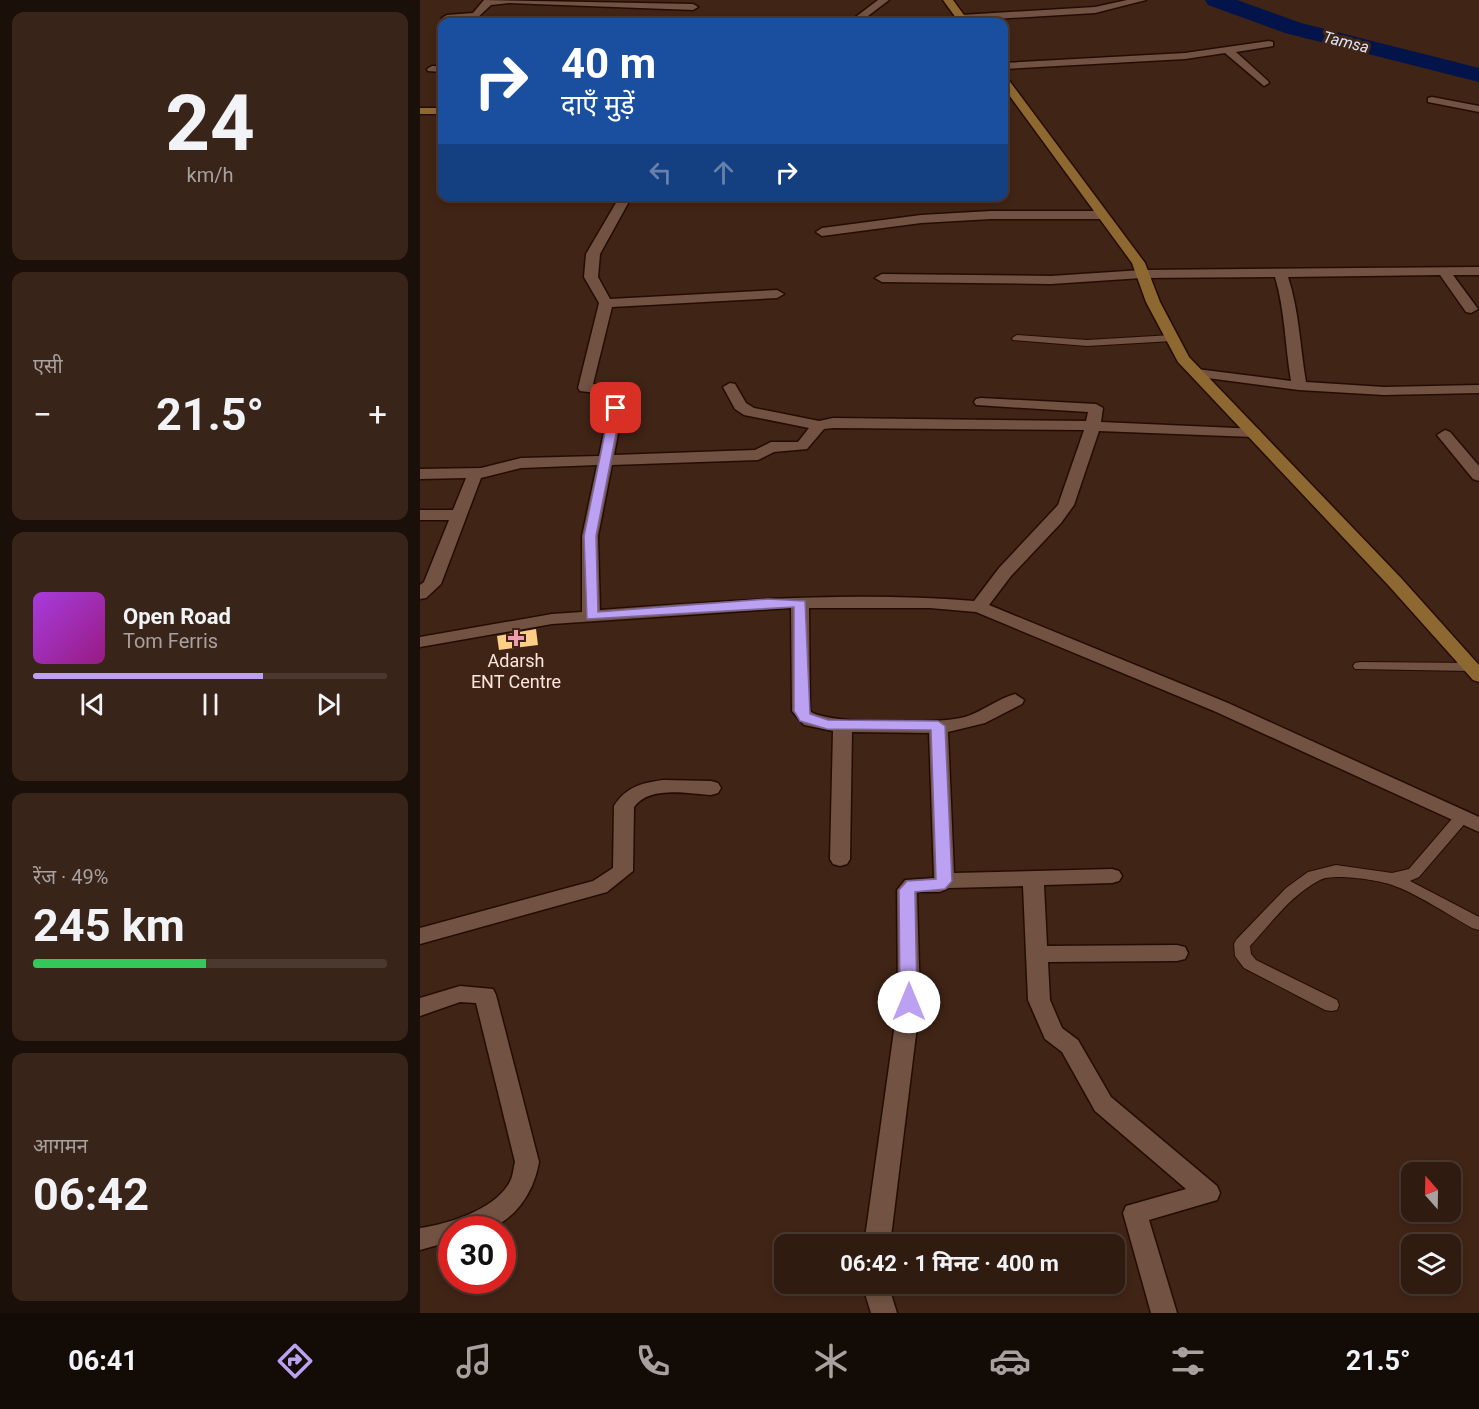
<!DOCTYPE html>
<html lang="hi">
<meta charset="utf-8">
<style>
body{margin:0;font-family:Roboto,"Noto Sans Devanagari",sans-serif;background:#382419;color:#f1f3f6;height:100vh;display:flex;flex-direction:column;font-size:22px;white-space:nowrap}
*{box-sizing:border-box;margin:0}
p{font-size:20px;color:#a8a19f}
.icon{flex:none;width:33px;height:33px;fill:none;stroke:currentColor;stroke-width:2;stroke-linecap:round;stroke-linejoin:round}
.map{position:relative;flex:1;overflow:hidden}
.drawer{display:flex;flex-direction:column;gap:12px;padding:12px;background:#1a0f09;width:420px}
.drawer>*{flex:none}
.hud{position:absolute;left:18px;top:18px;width:570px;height:183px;border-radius:12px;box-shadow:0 3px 9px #0003,0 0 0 2px #4b3930;background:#1a4fa0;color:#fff;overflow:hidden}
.needle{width:39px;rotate:340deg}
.tools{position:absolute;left:981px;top:1162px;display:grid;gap:12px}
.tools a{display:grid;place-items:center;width:60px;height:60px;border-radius:12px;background:#301b10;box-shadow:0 3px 9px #0003,0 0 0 2px #4b3930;font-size:30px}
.speed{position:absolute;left:18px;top:1216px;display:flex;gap:12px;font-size:30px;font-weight:700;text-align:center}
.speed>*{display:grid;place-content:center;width:78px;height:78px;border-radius:50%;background:#301b10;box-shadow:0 3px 9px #0003,0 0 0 2px #4b3930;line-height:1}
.speed .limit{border:9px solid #d22;background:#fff;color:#111}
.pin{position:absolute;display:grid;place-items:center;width:51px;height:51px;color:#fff;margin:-26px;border-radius:12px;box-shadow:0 3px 9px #0006}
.me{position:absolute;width:66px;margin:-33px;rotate:0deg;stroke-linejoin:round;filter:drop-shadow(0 0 4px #0008)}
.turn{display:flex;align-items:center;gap:21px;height:126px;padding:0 24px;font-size:27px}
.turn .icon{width:78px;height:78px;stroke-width:2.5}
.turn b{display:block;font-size:42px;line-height:51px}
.lanes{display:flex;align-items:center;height:57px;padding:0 24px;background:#0003;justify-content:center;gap:30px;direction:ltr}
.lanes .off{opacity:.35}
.big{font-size:45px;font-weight:700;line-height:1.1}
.drawer .tile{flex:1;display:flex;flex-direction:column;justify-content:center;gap:9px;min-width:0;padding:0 21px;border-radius:12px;background:#382419}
.drawer .dial{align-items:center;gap:0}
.dial b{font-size:78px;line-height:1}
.song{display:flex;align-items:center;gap:18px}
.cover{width:72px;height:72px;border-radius:9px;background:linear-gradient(135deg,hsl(280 70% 55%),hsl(310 70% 35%))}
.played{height:6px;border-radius:3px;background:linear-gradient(90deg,#bca0f2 65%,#4b3930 65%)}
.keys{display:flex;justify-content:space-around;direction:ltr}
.heat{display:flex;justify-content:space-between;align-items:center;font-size:33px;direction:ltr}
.charge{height:9px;border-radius:4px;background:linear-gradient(90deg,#34c759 49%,#4b3930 0)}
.trip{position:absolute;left:354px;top:1234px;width:351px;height:60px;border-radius:12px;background:#301b10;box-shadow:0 3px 9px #0003,0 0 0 2px #4b3930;font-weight:700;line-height:60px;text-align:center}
.tabs{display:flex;height:96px;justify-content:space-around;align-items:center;background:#130b06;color:#a8a19f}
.tabs .icon{width:42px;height:42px}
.tabs .selected{color:#bca0f2}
.tabs b{font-size:27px;color:#f1f3f6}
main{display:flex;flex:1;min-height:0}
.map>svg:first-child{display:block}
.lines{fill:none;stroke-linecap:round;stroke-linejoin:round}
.river{fill:#03144a;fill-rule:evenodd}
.building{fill:#fccf87}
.lane-casing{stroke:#250c02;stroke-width:2}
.street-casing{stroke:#250c02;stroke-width:3}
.secondary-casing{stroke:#250c02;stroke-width:3}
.lane{fill:#715243;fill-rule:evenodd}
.street{fill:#715243;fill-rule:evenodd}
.secondary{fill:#8d6931;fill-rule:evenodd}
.route{fill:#bca0f2;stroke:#7a689d;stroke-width:1.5}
.poi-dot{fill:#f29aae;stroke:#402416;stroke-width:2}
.labels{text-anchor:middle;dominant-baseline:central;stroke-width:6;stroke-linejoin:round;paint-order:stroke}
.far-water-label{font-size:16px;font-style:italic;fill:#d9e2f4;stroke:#402416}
.poi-label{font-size:18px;fill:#f9e6dd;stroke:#402416}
</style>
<main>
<section class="drawer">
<div class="tile dial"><b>24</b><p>km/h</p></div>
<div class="tile"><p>एसी</p>
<div class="heat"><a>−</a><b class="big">21.5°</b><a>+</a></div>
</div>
<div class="tile">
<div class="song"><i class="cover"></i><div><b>Open Road</b><p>Tom Ferris</p></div></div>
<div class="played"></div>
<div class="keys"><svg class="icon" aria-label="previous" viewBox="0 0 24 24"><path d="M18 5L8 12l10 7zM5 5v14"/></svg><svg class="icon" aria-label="pause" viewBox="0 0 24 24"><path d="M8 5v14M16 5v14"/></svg><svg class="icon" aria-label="next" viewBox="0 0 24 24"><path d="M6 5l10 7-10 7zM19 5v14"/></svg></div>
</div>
<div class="tile"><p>रेंज · 49%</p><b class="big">245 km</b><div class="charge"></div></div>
<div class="tile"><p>आगमन</p><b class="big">06:42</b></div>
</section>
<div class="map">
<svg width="1059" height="1313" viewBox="0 0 1059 1313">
<rect width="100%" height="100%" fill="#402416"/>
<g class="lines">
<!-- river -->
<polygon class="river" points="785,0 817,0 881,23 1059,68 1059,82 865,33 788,5"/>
</g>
<!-- building -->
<polygon class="building" points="116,629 118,645 79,650 77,636"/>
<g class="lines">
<defs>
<g id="lane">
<polygon points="597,335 667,340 752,335 757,338 752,341 667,346 593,340 592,338"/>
<polygon points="940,662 1051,663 1058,667 1051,671 935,669 933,666 935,663"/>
<path d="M1042,812L1047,813L1049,817L1047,821L999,877L990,881L1059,917V930L1052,928C1029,915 996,893 972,885C958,880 913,873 900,880C872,894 851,923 830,946L831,954L836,960L917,1000L919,1005L917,1010L911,1011L905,1010L824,968L815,956L814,944L816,940L866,888L888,872L916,865L972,873L989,869L1037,813Z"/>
</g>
<g id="street">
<polygon points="64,0 273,4 278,7 273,10 89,3 71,5 56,19 27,21 22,18 27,15 53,13"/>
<polygon points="458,0 469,0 440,22 429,22"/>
<polygon points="707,0 726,0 675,13 541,21 536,18 541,15 675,7"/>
<polygon points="849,41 853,42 853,46 816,52 848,81 849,83 844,86 805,53 765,59 584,69 584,63 765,53"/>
<polygon points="12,66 22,66 22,72 8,71 7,69"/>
<polygon points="1012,97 1059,106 1059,112 1008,102 1008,98"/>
<path d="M200,196H212L180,254L178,277L190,299L357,290L364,294L357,298L192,307L173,384L189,386L191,404L201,405L203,408L194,455L335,450L351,442H378L389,428L324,415L315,409L303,387L310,383L315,384L326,403L334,408L399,421L413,418L666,421L668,412L556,405L554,402L556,399L561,398L676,404L683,408L681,422L838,429L841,432L838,435L833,437L679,431L654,505L641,523L591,576L569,605L808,703L1059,817V832L794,711L556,612L510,608H389L390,711C406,725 522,724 545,717C562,712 577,699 595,694L604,700L602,704L565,723L528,732L534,873L692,869L699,871L702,876L699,881L692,883L624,885L627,946L757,945L765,947L768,953L765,959L757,961L628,962L630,1000L642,1028L658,1040L691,1097L797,1186L800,1193L797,1200L729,1220L757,1313H731L703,1213L706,1206L766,1189L675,1111L642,1052L625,1039L608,1000L603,886L529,888L520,892H497L500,1002L470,1245H444L478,1002L477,890L485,880L514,878L509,733L432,732L430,859L427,864L420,866L413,864L410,859L413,731L384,725L372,711L371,608L132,624L0,647V637L132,614L162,612V536L177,465L101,468L61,478L21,584L6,598L0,599V585L4,582L29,520H0V510H33L46,478L0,479V469L61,468L101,458L179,456L188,412L179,411L177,393L160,391L158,388L179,303L164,277L166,254ZM413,428L664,430L638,505L579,568L554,601C429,591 304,601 180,610L178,536L192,465L338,460L354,452L387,449L404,429Z"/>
<polygon points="571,211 682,211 688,215 682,219 571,219 501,223 402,236 396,232 402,228 501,215"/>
<path d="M1059,267V275H1033L1058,309L1051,313L1046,312L1020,275L868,277C879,310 880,347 886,382L964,387L1059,385V393L964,395L879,390L772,376L770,373L772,370L777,369L871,381C865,346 865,310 855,277L722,278L631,284L462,282L455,278L462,274L631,276L722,270Z"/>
<polygon points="1025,430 1030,432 1059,466 1059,481 1053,479 1017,435"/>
<path d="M243,780L291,781L298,783L301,788L298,793L291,795C268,794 230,785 214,807L213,871L187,892L0,944V928L173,881L193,868L194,806C206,787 221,783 243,780Z"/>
<path d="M40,986L73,989L76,995L119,1162C114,1192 94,1225 60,1230C51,1231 41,1230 32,1230V1241L0,1250V1228C29,1224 72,1210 88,1185C93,1178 93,1170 95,1162L56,1003L40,1002L0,1016V998Z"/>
<polygon points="442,1284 468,1284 477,1313 451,1313"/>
</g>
<g id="secondary">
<polygon points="523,0 533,0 549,22 539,22"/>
<polygon points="584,78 588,79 725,263 740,302 769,357 981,578 1059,665 1059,682 1053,680 969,586 758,362 726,302 712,263 584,88"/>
<rect x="0" y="108" width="22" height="6"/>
</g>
</defs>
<!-- lane casing -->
<use href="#lane" class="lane-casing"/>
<!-- street casing -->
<use href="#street" class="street-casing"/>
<!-- secondary casing -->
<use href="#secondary" class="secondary-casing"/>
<!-- lane -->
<use href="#lane" class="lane"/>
<!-- street -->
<use href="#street" class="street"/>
<!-- secondary -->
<use href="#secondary" class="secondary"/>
</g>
<!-- route -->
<polygon class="route" points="196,405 201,408 176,536 178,612 348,599 385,601 390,714 408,720 518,721 525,726 532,881 525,889 495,892 497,1002 495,1006 483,1006 480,1002 479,890 487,881 516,879 511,730 407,729 380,721 374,711 374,607 167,619 164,536 190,408"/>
<!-- markers -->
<path class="poi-dot" d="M93 629h6v6h6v6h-6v6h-6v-6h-6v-6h6z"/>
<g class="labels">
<!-- far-water labels -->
<g class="far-water-label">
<text transform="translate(926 42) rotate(14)">Tamsa</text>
</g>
<!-- poi labels -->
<g class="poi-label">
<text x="96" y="660">Adarsh<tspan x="96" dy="21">ENT Centre</tspan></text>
</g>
</g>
</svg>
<div class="tools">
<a><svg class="needle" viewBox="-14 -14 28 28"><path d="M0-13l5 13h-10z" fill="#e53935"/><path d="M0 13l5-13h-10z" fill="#a8a19f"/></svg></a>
<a><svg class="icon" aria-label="layers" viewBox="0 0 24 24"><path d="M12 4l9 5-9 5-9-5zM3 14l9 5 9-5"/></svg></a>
</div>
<div class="speed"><div class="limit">30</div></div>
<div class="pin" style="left:196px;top:408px;background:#d93025"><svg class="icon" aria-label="arrive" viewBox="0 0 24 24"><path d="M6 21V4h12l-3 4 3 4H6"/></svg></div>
<svg class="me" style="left:489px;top:1002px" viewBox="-20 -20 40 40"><circle r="19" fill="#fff"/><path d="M0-13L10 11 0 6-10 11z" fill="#bca0f2"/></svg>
<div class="trip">06:42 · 1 मिनट · 400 m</div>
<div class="hud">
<div class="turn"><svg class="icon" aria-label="right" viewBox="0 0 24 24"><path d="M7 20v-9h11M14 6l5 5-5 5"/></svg><div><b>40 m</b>दाएँ मुड़ें</div></div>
<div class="lanes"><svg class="icon off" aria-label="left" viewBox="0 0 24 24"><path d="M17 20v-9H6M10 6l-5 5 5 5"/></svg><svg class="icon off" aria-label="ahead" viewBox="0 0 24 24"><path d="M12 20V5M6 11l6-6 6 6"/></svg><svg class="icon" aria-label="right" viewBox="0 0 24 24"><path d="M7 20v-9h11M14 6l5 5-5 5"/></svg></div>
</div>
</div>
</main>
<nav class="tabs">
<b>06:41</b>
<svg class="icon selected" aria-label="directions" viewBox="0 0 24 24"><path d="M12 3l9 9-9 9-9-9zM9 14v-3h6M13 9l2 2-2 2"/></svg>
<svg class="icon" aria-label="music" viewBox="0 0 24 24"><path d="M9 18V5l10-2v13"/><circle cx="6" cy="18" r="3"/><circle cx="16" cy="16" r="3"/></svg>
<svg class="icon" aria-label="phone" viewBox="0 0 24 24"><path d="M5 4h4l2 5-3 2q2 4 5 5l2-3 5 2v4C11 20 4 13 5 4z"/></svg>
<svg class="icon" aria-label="climate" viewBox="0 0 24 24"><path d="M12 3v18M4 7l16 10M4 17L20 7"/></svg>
<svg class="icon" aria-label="car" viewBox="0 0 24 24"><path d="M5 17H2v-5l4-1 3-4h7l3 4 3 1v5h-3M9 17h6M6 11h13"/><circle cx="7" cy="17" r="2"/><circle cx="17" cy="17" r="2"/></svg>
<svg class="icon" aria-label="filters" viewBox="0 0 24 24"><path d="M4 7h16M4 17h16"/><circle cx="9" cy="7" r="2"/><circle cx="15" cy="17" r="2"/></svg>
<b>21.5°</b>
</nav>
